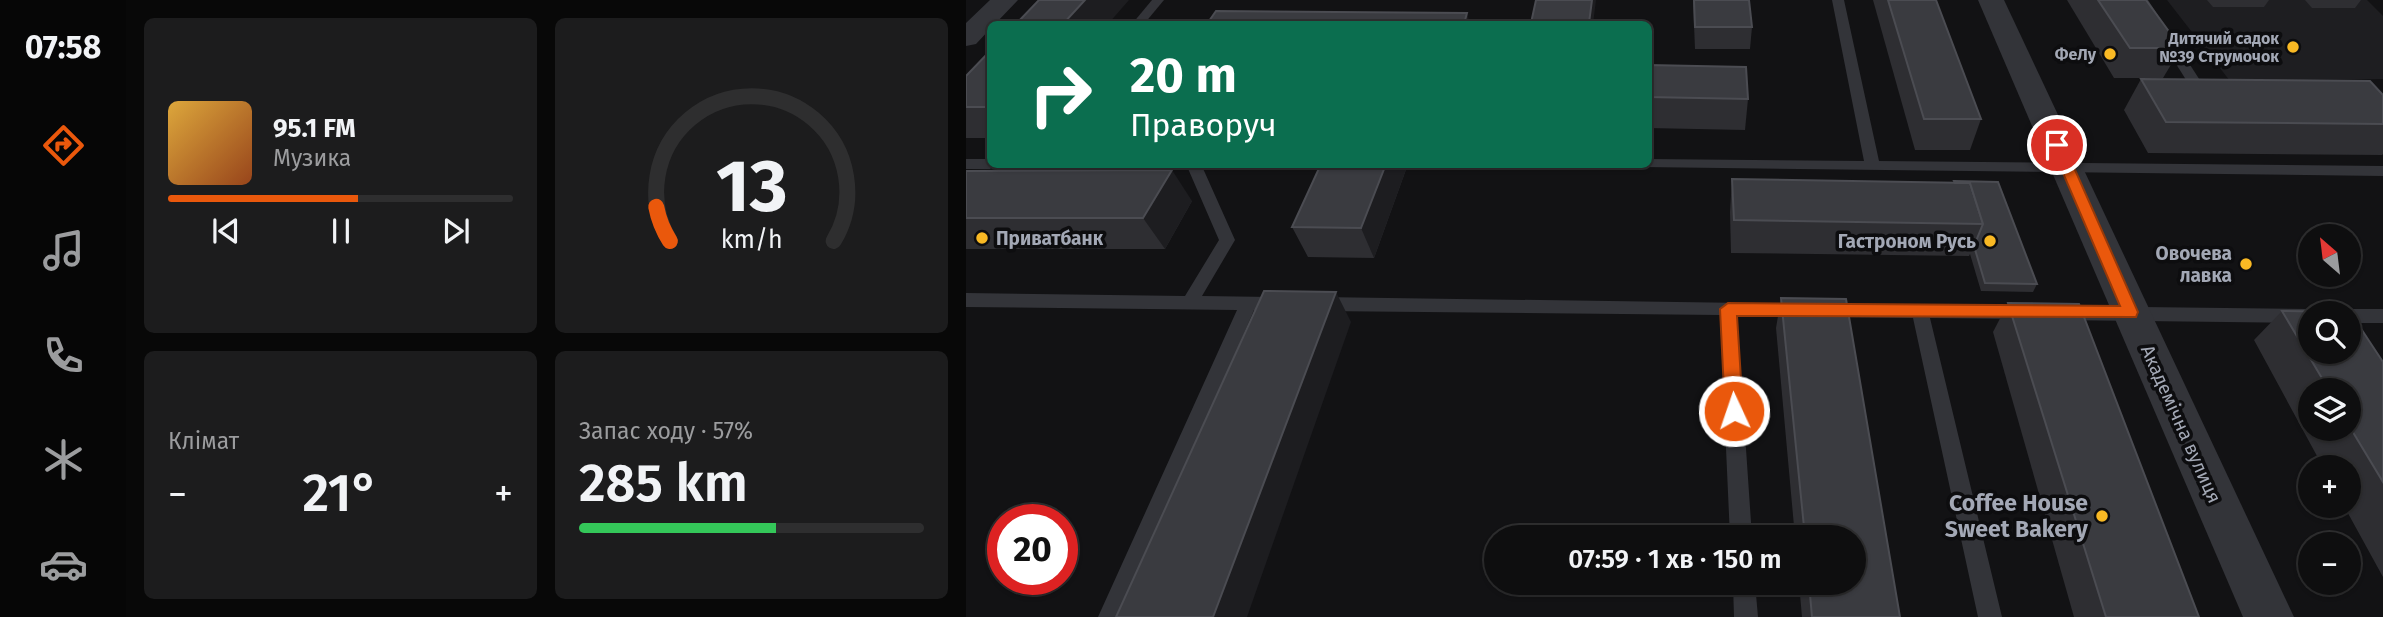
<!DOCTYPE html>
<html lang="uk">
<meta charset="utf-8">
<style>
body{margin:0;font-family:"Fira Sans",sans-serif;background:#1c1c1d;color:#f1f3f6;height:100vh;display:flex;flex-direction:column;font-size:26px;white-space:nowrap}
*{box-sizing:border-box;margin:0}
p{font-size:23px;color:#9b9c9e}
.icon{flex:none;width:38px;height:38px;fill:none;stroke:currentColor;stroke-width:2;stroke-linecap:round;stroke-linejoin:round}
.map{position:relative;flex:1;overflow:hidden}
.details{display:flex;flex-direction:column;gap:18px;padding:18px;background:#080808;width:840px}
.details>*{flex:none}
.top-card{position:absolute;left:21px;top:21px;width:665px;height:147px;border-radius:10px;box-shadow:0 2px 5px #0004,0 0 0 2px #2e2e2f;background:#0b6e4f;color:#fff;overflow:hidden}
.needle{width:46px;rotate:332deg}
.fabs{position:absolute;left:1332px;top:224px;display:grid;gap:14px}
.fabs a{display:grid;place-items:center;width:63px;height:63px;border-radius:50%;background:#0e0e0f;box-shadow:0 2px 5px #0004,0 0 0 2px #2e2e2f;font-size:35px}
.speed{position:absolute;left:21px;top:504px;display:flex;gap:14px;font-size:35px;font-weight:700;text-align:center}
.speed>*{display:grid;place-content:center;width:91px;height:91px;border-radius:50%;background:#0e0e0f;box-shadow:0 2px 5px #0004,0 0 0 2px #2e2e2f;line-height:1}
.speed .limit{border:10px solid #d22;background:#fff;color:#111}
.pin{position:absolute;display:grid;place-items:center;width:60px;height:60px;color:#fff;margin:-30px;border:4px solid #fff;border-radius:50%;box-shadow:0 2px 7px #0007}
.me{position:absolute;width:77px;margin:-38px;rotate:357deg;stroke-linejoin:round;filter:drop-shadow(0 0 5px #0008)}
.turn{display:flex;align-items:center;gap:24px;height:147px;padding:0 28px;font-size:32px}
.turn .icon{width:91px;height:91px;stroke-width:2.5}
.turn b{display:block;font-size:49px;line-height:60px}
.big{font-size:52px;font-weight:600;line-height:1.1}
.details .card{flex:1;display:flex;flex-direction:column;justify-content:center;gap:10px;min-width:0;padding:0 24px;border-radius:10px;background:#1c1c1d}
.details .dial{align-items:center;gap:0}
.dial svg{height:182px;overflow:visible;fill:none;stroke:#2e2e2f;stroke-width:7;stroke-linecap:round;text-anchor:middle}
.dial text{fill:#f1f3f6;stroke:none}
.song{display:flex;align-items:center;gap:21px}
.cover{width:84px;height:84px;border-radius:10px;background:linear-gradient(135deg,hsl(40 70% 55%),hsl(20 70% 35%))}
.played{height:7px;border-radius:4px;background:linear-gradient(90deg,#ea580c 55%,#2e2e2f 55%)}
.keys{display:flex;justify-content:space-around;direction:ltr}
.heat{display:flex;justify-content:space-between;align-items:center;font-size:38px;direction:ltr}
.charge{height:10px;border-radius:5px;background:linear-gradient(90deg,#34c759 57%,#2e2e2f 0)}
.details .tiles{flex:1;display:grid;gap:18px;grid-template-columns:repeat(2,1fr)}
.trip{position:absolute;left:518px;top:525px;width:382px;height:70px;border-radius:35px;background:#0e0e0f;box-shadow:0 2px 5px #0004,0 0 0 2px #2e2e2f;font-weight:600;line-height:70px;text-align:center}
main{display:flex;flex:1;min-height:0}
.menu{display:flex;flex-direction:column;width:126px;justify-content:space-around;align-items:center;background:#060606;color:#9b9c9e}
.menu .icon{width:49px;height:49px}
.menu .on{color:#ea580c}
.menu b{font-size:32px;color:#f1f3f6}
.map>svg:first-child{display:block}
.built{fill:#1e1e21}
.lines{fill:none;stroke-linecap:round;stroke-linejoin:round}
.service{fill:#333439;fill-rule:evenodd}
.tertiary{fill:#333439;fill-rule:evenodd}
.wall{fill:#2e2e32;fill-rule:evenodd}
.shaded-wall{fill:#1d1d20}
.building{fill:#3a3b40;stroke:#4b4c52;stroke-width:2;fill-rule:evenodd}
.route{fill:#ea580c;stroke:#983908;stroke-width:2}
.poi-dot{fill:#f9b924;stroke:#0d0d0f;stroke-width:2.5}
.labels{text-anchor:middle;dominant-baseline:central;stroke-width:7;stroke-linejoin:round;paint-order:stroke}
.far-poi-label{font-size:16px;font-weight:bold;fill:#a3a8b5;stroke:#0d0d0f;text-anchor:end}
.poi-label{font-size:19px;font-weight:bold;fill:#a3a8b5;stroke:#0d0d0f;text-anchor:end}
.street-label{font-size:19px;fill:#a3a8b5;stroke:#0d0d0f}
.near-poi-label{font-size:23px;font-weight:bold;fill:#a3a8b5;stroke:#0d0d0f;text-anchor:end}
</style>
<main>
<nav class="menu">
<b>07:58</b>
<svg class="icon on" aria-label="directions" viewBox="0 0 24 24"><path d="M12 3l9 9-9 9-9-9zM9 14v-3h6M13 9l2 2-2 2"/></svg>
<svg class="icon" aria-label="music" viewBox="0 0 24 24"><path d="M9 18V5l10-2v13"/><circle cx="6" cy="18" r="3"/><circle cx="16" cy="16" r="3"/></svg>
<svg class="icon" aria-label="phone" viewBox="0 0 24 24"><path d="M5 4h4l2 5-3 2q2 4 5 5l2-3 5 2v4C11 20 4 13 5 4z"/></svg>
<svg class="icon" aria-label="climate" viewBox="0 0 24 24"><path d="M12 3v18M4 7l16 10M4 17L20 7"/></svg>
<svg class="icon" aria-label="car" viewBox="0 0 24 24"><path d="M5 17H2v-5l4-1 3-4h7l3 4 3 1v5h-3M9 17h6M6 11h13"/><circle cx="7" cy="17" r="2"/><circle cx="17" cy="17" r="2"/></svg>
</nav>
<section class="details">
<div class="tiles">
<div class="card">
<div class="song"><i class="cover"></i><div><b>95.1 FM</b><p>Музика</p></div></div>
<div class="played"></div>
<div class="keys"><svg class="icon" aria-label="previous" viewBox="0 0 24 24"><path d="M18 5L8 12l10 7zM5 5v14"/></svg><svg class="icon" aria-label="pause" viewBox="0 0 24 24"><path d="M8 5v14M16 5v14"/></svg><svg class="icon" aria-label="next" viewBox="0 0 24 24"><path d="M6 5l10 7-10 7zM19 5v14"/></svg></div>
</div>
<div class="card dial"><svg viewBox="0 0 100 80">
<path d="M14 69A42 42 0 1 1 86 69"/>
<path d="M14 69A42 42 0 0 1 8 54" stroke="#ea580c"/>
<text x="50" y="56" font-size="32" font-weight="700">13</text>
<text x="50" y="72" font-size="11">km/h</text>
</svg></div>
<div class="card"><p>Клімат</p>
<div class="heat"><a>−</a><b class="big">21°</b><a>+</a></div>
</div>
<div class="card"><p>Запас ходу · 57%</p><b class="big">285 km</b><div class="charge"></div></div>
</div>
</section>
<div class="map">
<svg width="1417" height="617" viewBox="0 0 1417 617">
<rect width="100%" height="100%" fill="#121214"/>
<!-- built -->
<polygon class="built" points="1201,0 1401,0 1417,16 1417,79 1264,81"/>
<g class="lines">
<!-- service -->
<g class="service">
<polygon points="186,0 198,0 178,24 166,24"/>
<polygon points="866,0 878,0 913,161 1417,166 1417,176 677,167 675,164 682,164 682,159 898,161"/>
<polygon points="1170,0 1182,0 1239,88 1237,91 1227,91"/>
<polygon points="0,159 24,159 24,164 31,164 24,169 0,169"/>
<polygon points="220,164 235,164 269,240 236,296 315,297 321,299 324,304 321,309 288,310 156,617 132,617 271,310 0,307 0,293 219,296 253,240"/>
<polygon points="354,297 1067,307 1070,312 1067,317 1061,319 964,318 1036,617 1012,617 947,318 771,316 786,537 764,537 754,315 354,311 348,309 345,304 348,299"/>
<polygon points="1092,306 1344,309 1351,313 1344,313 1344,323 1092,320 1086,318 1083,313 1086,308"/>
<polygon points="1382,309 1417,309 1417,323 1382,323 1382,313 1375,313"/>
<polygon points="767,583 789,583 792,617 768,617"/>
</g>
<!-- tertiary -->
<g class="tertiary">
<polygon points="24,0 52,0 29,24 24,24 24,29 10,44 0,46 0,23"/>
<polygon points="1012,0 1038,0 1328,617 1277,617"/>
</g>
</g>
<!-- wall -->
<g class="wall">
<polygon points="570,0 627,24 565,24"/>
<polygon points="727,0 783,0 786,27 784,49 729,49"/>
<polygon points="907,0 970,0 1015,119 1004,150 949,150"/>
<polygon points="1101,0 1180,0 1215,48 1197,78 1148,78"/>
<polygon points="1241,0 1303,0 1298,7 1247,7"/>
<polygon points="1339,0 1395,0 1389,8 1346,8"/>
<polygon points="24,51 24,138 0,138 0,76"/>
<polygon points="682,65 782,99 779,130 682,128"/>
<polygon points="1175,79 1417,95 1417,154 1416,155 1182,153 1158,110"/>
<polygon points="442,164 408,258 342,257 326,227"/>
<polygon points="0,171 226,201 199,249 0,249"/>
<polygon points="766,179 987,183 988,181 1071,284 1067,292 1015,291 1004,254 1003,256 765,253 764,212"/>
<polygon points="815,298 934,617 836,617 833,583 887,583 887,537 829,537 810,328"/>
<polygon points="1042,303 1233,617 1108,617 1027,332"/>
<path d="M1316,311L1417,362V577L1378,506H1382V467H1357L1288,340ZM1344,390H1382V429H1344Z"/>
</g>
<!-- shaded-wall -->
<g class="shaded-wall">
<polygon points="119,0 163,0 142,24 97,24"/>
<polygon points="626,0 630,0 627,24 623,24"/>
<polygon points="501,13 504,24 498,24"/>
<polygon points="420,164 442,164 408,258 395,228"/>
<polygon points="206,170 226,201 199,249 177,218"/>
<polygon points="370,292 385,322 281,617 247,617"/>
</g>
<!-- building -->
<g class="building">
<polygon points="73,0 119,0 97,24 50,24"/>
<polygon points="570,0 626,0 623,23 565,23"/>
<polygon points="728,0 783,0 786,27 729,27"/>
<polygon points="922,0 970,0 1015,119 958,119"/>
<polygon points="1132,0 1180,0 1215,48 1164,48"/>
<polygon points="250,11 501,13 498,24 241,24"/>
<polygon points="24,51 24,105 23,107 0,107 0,76"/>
<polygon points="682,65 780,67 782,99 682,97"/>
<polygon points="1175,79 1404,81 1417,95 1417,124 1200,122"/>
<polygon points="355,164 420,164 395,228 326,227"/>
<polygon points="206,170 177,218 0,218 0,171"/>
<polygon points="766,179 1004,183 1017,224 768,220"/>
<polygon points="988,181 1032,182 1071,284 1019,283 1008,246 1017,224 1004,183 989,183"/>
<polygon points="298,291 370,292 247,617 150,617"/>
<polygon points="815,298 880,299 934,617 846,617 843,583 887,583 887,537 839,537"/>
<polygon points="1042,303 1113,304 1233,617 1140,617"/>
<path d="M1316,311L1384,312L1417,362V482L1382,424V390H1363ZM1344,313H1382V352H1344Z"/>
</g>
<!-- route -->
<polygon class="route" points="1091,141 1098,145 1172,312 1170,317 771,316 777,411 774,416 768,418 762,416 759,411 754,309 762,303 1154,306 1085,145"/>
<!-- markers -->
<g class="poi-dot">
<circle cx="1327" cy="47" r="7"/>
<circle cx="1144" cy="54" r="7"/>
<circle cx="16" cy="238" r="7"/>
<circle cx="1024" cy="241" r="7"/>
<circle cx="1280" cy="264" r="7"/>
<circle cx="1136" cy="516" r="7"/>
</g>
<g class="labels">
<!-- far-poi labels -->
<g class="far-poi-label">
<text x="1313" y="38">Дитячий садок<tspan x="1313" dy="18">№39 Струмочок</tspan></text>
<text x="1130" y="54">ФеЛу</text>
</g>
<!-- poi labels -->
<g class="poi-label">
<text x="30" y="238" text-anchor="start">Приватбанк</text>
<text x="1010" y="241">Гастроном Русь</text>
<text x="1266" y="253">Овочева<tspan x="1266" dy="22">лавка</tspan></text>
</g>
<!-- street labels -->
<g class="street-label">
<text transform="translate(1215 424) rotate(66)">Академічна вулиця</text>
</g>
<!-- near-poi labels -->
<g class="near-poi-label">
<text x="1122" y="503">Coffee House<tspan x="1122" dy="26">Sweet Bakery</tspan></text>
</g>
</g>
</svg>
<div class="fabs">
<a><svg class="needle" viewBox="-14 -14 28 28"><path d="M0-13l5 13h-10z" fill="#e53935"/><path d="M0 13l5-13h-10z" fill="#9b9c9e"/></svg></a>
<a><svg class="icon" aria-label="search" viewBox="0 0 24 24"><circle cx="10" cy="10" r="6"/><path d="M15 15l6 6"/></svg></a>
<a><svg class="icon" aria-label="layers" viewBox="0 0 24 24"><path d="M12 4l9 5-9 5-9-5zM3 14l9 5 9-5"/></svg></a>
<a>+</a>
<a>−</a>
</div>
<div class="speed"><div class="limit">20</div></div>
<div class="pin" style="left:1091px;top:145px;background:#d93025"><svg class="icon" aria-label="arrive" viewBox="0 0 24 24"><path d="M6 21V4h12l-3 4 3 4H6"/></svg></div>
<svg class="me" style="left:768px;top:411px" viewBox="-20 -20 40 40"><circle r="17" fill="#ea580c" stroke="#fff" stroke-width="3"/><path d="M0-11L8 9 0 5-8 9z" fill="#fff"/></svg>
<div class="trip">07:59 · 1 хв · 150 m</div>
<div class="top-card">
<div class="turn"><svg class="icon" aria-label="right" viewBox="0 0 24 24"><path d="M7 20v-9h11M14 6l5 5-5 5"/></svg><div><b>20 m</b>Праворуч</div></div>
</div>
</div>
</main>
